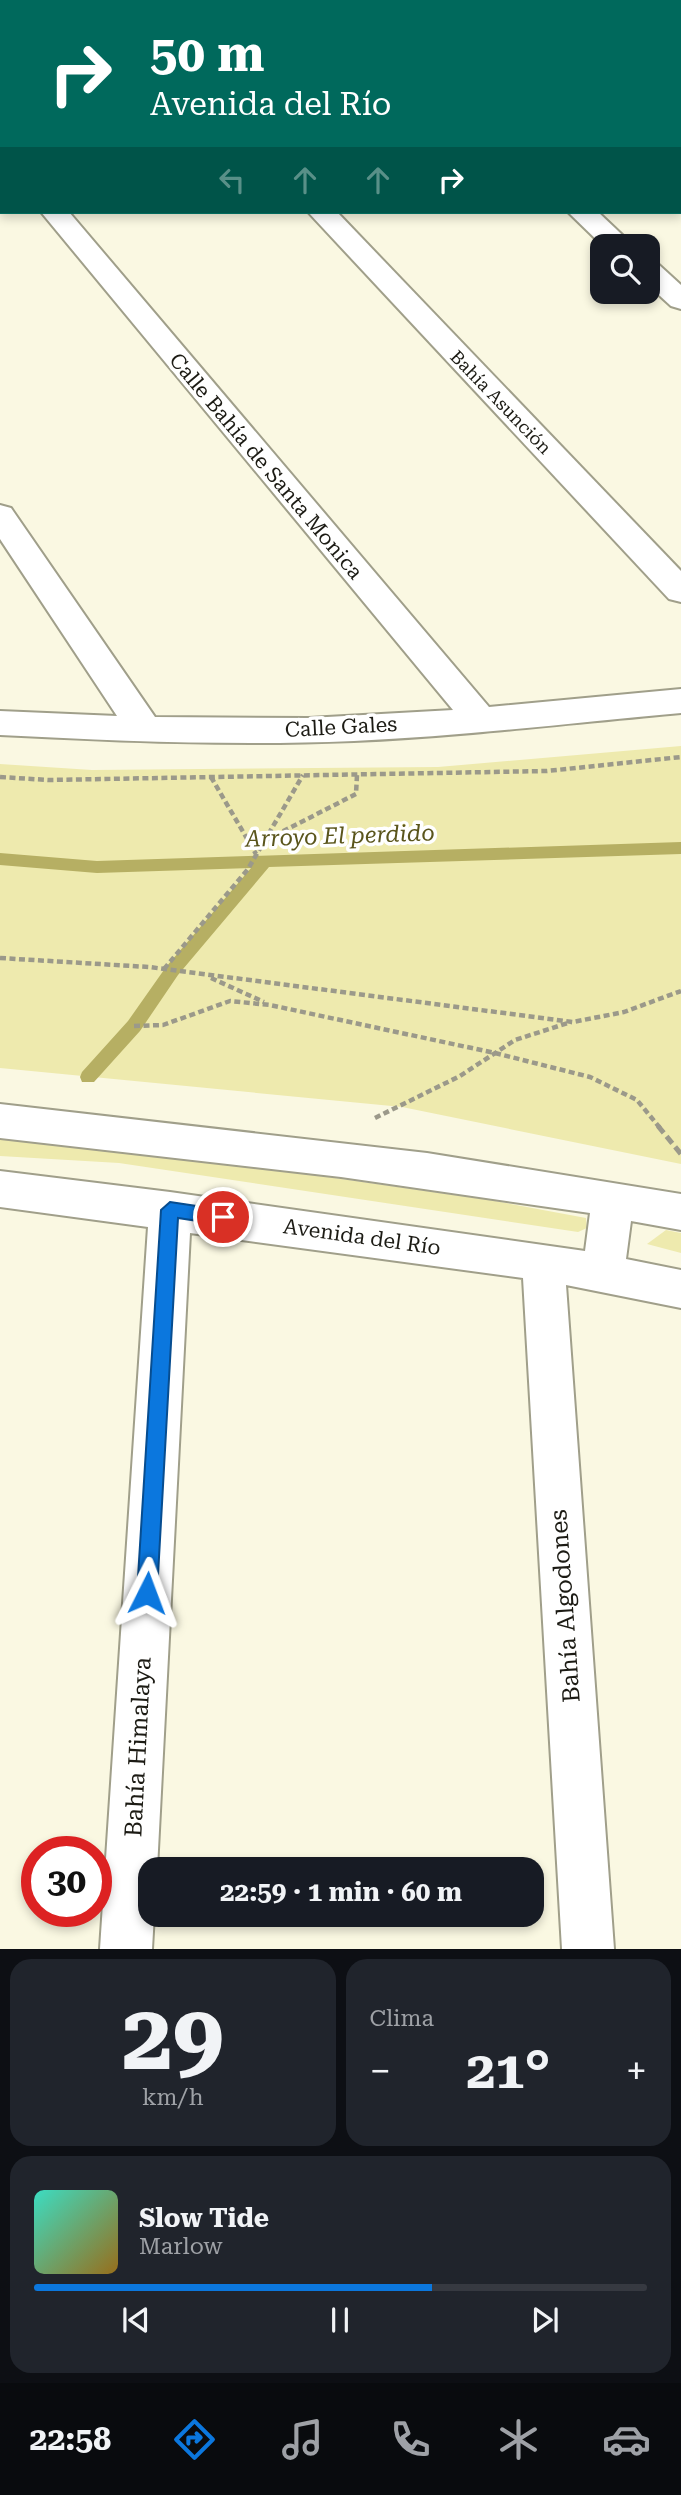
<!DOCTYPE html>
<html lang="es">
<meta charset="utf-8">
<style>
body{margin:0;font-family:"Roboto Serif",serif;background:#20242c;color:#f1f3f6;height:100vh;display:flex;flex-direction:column;font-size:26px;white-space:nowrap}
*{box-sizing:border-box;margin:0}
p{font-size:23px;color:#9ea1a6}
.icon{flex:none;width:38px;height:38px;fill:none;stroke:currentColor;stroke-width:2;stroke-linecap:round;stroke-linejoin:round}
.map{position:relative;height:1949px;overflow:hidden}
.drawer{display:flex;flex-direction:column;gap:10px;padding:10px;background:#0d0f14;flex:1}
.drawer>*{flex:none}
.guide{position:absolute;left:0px;top:0px;width:682px;height:214px;box-shadow:0 4px 10px #0003;background:#00695c;color:#fff;overflow:hidden}
.tools{position:absolute;left:590px;top:234px;display:grid;gap:14px}
.tools a{display:grid;place-items:center;width:70px;height:70px;border-radius:14px;background:#171b24;box-shadow:0 4px 10px #0003;font-size:35px}
.speed{position:absolute;left:21px;top:1836px;display:flex;gap:14px;font-size:35px;font-weight:700;text-align:center}
.speed>*{display:grid;place-content:center;width:91px;height:91px;border-radius:50%;background:#171b24;box-shadow:0 4px 10px #0003;line-height:1}
.speed .limit{border:10px solid #d22;background:#fff;color:#111}
.pin{position:absolute;display:grid;place-items:center;width:60px;height:60px;color:#fff;margin:-30px;border:4px solid #fff;border-radius:50%;box-shadow:0 2px 7px #0007}
.me{position:absolute;width:77px;margin:-38px;rotate:3deg;stroke-linejoin:round;filter:drop-shadow(0 0 5px #0008)}
.turn{display:flex;align-items:center;gap:24px;height:147px;padding:0 35px;font-size:32px}
.turn .icon{width:91px;height:91px;stroke-width:2.5}
.turn b{display:block;font-size:49px;line-height:60px}
.lanes{display:flex;align-items:center;height:66px;padding:0 35px;background:#0003;justify-content:center;gap:35px;direction:ltr}
.lanes .off{opacity:.35}
.big{font-size:52px;font-weight:700;line-height:1.1}
.drawer .widget{flex:1;display:flex;flex-direction:column;justify-content:center;gap:10px;min-width:0;padding:0 24px;border-radius:21px;background:#20242c}
.drawer .dial{align-items:center;gap:0}
.dial b{font-size:91px;line-height:1}
.song{display:flex;align-items:center;gap:21px}
.cover{width:84px;height:84px;border-radius:10px;background:linear-gradient(135deg,hsl(170 70% 55%),hsl(40 70% 35%))}
.played{height:7px;border-radius:4px;background:linear-gradient(90deg,#0b77de 65%,#363941 65%)}
.keys{display:flex;justify-content:space-around;direction:ltr}
.heat{display:flex;justify-content:space-between;align-items:center;font-size:38px;direction:ltr}
.drawer .tiles{flex:1;display:grid;gap:10px;grid-template-columns:1fr 1fr}
.widget:last-child{grid-column:span 2}
.trip{position:absolute;left:138px;top:1857px;width:406px;height:70px;border-radius:21px;background:#171b24;box-shadow:0 4px 10px #0003;font-weight:700;line-height:70px;text-align:center}
.dock{display:flex;height:112px;justify-content:space-around;align-items:center;background:#090b0e;color:#9ea1a6}
.dock .icon{width:49px;height:49px}
.dock .active{color:#0b77de}
.dock b{font-size:32px;color:#f1f3f6}
.map>svg:first-child{display:block}
.green{fill:#eeeaae}
.lines{fill:none;stroke-linecap:round;stroke-linejoin:round}
.stream{fill:#b6af63;fill-rule:evenodd}
.minor-casing{stroke:#a09f8a;stroke-width:4}
.path-far1{stroke:#9b998a;stroke-width:4.5;stroke-dasharray:6 3.5;stroke-linecap:butt}
.path{stroke:#9b998a;stroke-width:5;stroke-dasharray:9 4.5;stroke-linecap:butt}
.minor{fill:#fff;fill-rule:evenodd}
.route{fill:#0b77de;stroke:#074d90;stroke-width:2}
.labels{text-anchor:middle;dominant-baseline:central;stroke-width:7;stroke-linejoin:round;paint-order:stroke}
.far-street-label{font-size:18px;fill:#1c1b14;stroke:#fff}
.street-label{font-size:21px;fill:#1c1b14;stroke:#fff}
.water-label{font-size:23px;font-style:italic;fill:#5a551c;stroke:#fff}
.near-street-label{font-size:24px;fill:#1c1b14;stroke:#fff}
</style>
<div class="map">
<svg width="681" height="1949" viewBox="0 0 681 1949">
<rect width="100%" height="100%" fill="#faf8e2"/>
<!-- green -->
<g class="green">
<polygon points="681,746 681,1164 402,1107 0,1068 0,764 92,770 438,767"/>
<polygon points="0,1137 116,1147 490,1200 586,1218 587,1228 578,1232 119,1163 0,1156"/>
<polygon points="666,1230 681,1233 681,1253 647,1244"/>
</g>
<g class="lines">
<!-- stream -->
<polygon class="stream" points="681,842 681,854 269,867 178,975 140,1031 94,1082 82,1082 80,1077 82,1072 128,1021 166,967 251,868 97,873 0,865 0,853 97,861"/>
<defs>
<g id="minor">
<polygon points="102,0 127,0 128,2 103,2"/>
<polygon points="334,0 359,0 360,2 335,2"/>
<polygon points="566,0 591,0 592,2 567,2"/>
<polygon points="0,135 2,136 2,154 0,153"/>
<path d="M41,212H69L489,707L681,689V713C572,723 463,736 354,741C235,746 118,741 0,735V711L117,716L0,539V505L11,508L155,717L309,718L453,710Z"/>
<polygon points="308,212 337,212 681,571 681,602 669,599"/>
<polygon points="568,212 598,212 635,247 604,247"/>
<polygon points="648,262 658,264 681,285 681,309 671,306 648,285"/>
<polygon points="0,1104 427,1153 681,1194 681,1230 631,1221 626,1259 681,1270 681,1308 566,1285 614,1949 562,1949 523,1278 190,1233 157,1869 150,1869 150,1914 154,1914 152,1949 100,1949 148,1227 0,1207 0,1171 170,1192 585,1251 590,1213 341,1177 0,1138"/>
</g>
</defs>
<!-- minor casing -->
<use href="#minor" class="minor-casing"/>
<!-- path-far1 -->
<g class="path-far1">
<polyline points="0,777 48,780 547,771 681,757"/>
<polyline points="211,777 256,854"/>
<polyline points="266,840 356,794 357,775"/>
<polyline points="0,958 149,967 573,1022 624,1012 681,991"/>
<polyline points="164,969 248,869 303,775"/>
<polyline points="211,978 264,1002"/>
<polyline points="134,1026 163,1025 230,1001 270,1005 495,1053 590,1077 637,1100 660,1128"/>
<polyline points="375,1118 460,1076 515,1040 571,1022"/>
</g>
<!-- path -->
<polyline class="path" points="658,1126 681,1154"/>
<!-- minor -->
<use href="#minor" class="minor"/>
</g>
<!-- route -->
<polygon class="route" points="170,1202 223,1210 232,1217 223,1225 178,1218 157,1593 154,1600 147,1603 140,1600 137,1593 161,1210"/>
<g class="labels">
<!-- far-street labels -->
<g class="far-street-label">
<text transform="translate(501 402) rotate(46)">Bahía Asunción</text>
</g>
<!-- street labels -->
<g class="street-label">
<text transform="translate(266 466) rotate(50)">Calle Bahía de Santa Monica</text>
<text transform="translate(341 727) rotate(-3)">Calle Gales</text>
<text transform="translate(362 1237) rotate(8)">Avenida del Río</text>
</g>
<!-- water labels -->
<g class="water-label">
<text transform="translate(340 836) rotate(-2)">Arroyo El perdido</text>
</g>
<!-- near-street labels -->
<g class="near-street-label">
<text transform="translate(565 1606) rotate(-94)">Bahía Algodones</text>
<text transform="translate(138 1747) rotate(-87)">Bahía Himalaya</text>
</g>
</g>
</svg>
<div class="tools">
<a><svg class="icon" aria-label="search" viewBox="0 0 24 24"><circle cx="10" cy="10" r="6"/><path d="M15 15l6 6"/></svg></a>
</div>
<div class="speed"><div class="limit">30</div></div>
<div class="pin" style="left:223px;top:1217px;background:#d93025"><svg class="icon" aria-label="arrive" viewBox="0 0 24 24"><path d="M6 21V4h12l-3 4 3 4H6"/></svg></div>
<svg class="me" style="left:147px;top:1593px" viewBox="-20 -20 40 40"><path d="M0-17L14 15 0 8-14 15z" fill="#0b77de" stroke="#fff" stroke-width="4"/></svg>
<div class="trip">22:59 · 1 min · 60 m</div>
<div class="guide">
<div class="turn"><svg class="icon" aria-label="right" viewBox="0 0 24 24"><path d="M7 20v-9h11M14 6l5 5-5 5"/></svg><div><b>50 m</b>Avenida del Río</div></div>
<div class="lanes"><svg class="icon off" aria-label="left" viewBox="0 0 24 24"><path d="M17 20v-9H6M10 6l-5 5 5 5"/></svg><svg class="icon off" aria-label="ahead" viewBox="0 0 24 24"><path d="M12 20V5M6 11l6-6 6 6"/></svg><svg class="icon off" aria-label="ahead" viewBox="0 0 24 24"><path d="M12 20V5M6 11l6-6 6 6"/></svg><svg class="icon" aria-label="right" viewBox="0 0 24 24"><path d="M7 20v-9h11M14 6l5 5-5 5"/></svg></div>
</div>
</div>
<section class="drawer">
<div class="tiles">
<div class="widget dial"><b>29</b><p>km/h</p></div>
<div class="widget"><p>Clima</p>
<div class="heat"><a>−</a><b class="big">21°</b><a>+</a></div>
</div>
<div class="widget">
<div class="song"><i class="cover"></i><div><b>Slow Tide</b><p>Marlow</p></div></div>
<div class="played"></div>
<div class="keys"><svg class="icon" aria-label="previous" viewBox="0 0 24 24"><path d="M18 5L8 12l10 7zM5 5v14"/></svg><svg class="icon" aria-label="pause" viewBox="0 0 24 24"><path d="M8 5v14M16 5v14"/></svg><svg class="icon" aria-label="next" viewBox="0 0 24 24"><path d="M6 5l10 7-10 7zM19 5v14"/></svg></div>
</div>
</div>
</section>
<nav class="dock">
<b>22:58</b>
<svg class="icon active" aria-label="directions" viewBox="0 0 24 24"><path d="M12 3l9 9-9 9-9-9zM9 14v-3h6M13 9l2 2-2 2"/></svg>
<svg class="icon" aria-label="music" viewBox="0 0 24 24"><path d="M9 18V5l10-2v13"/><circle cx="6" cy="18" r="3"/><circle cx="16" cy="16" r="3"/></svg>
<svg class="icon" aria-label="phone" viewBox="0 0 24 24"><path d="M5 4h4l2 5-3 2q2 4 5 5l2-3 5 2v4C11 20 4 13 5 4z"/></svg>
<svg class="icon" aria-label="climate" viewBox="0 0 24 24"><path d="M12 3v18M4 7l16 10M4 17L20 7"/></svg>
<svg class="icon" aria-label="car" viewBox="0 0 24 24"><path d="M5 17H2v-5l4-1 3-4h7l3 4 3 1v5h-3M9 17h6M6 11h13"/><circle cx="7" cy="17" r="2"/><circle cx="17" cy="17" r="2"/></svg>
</nav>
